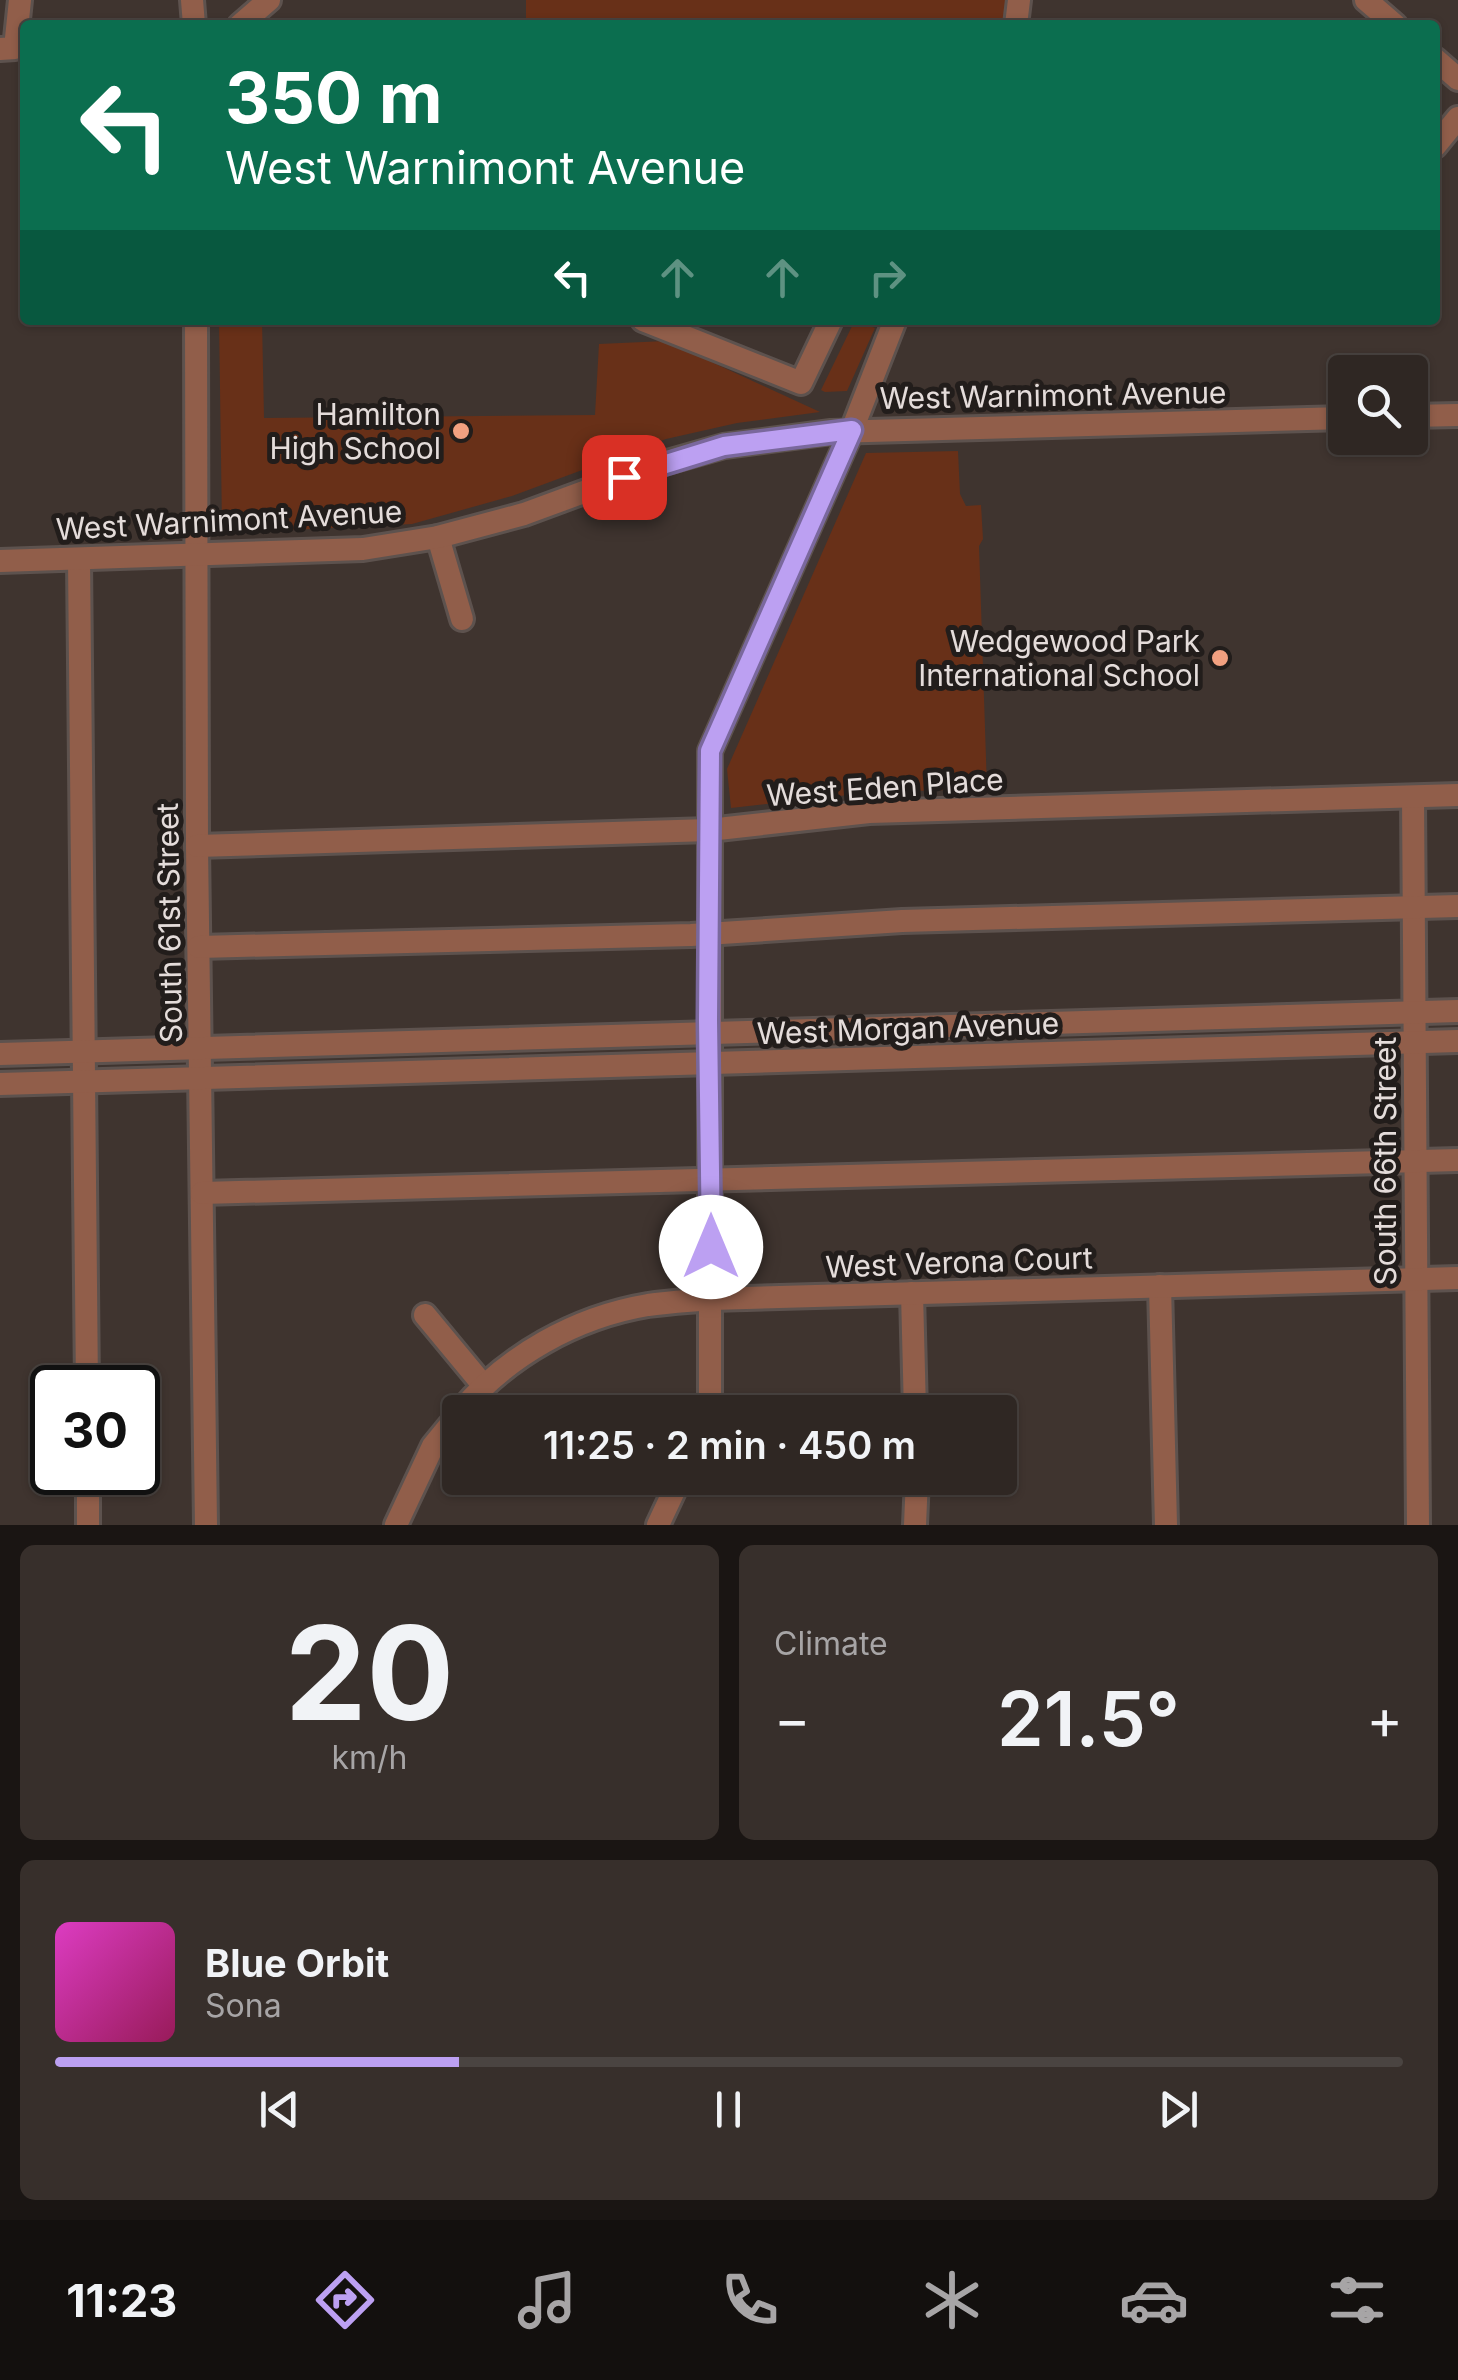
<!DOCTYPE html>
<meta charset="utf-8">
<style>
body{margin:0;font-family:Inter,sans-serif;background:#372f2b;color:#f1f3f6;height:100vh;display:flex;flex-direction:column;font-size:38px;white-space:nowrap}
*{box-sizing:border-box;margin:0}
p{font-size:32px;color:#a7a5a6}
.icon{flex:none;width:55px;height:55px;fill:none;stroke:currentColor;stroke-width:2;stroke-linecap:round;stroke-linejoin:round}
.map{position:relative;height:1525px;overflow:hidden}
.sheet{display:flex;flex-direction:column;gap:20px;padding:20px;background:#1a1513;flex:1}
.sheet>*{flex:none}
.guide{position:absolute;left:20px;top:20px;width:1420px;height:305px;border-radius:10px;box-shadow:0 2px 8px #0004,0 0 0 2px #4a4441;background:#0b6e4f;color:#fff;overflow:hidden}
.tools{position:absolute;left:1328px;top:355px;display:grid;gap:20px}
.tools a{display:grid;place-items:center;width:100px;height:100px;border-radius:10px;background:#2f2723;box-shadow:0 2px 8px #0004,0 0 0 2px #4a4441;font-size:50px}
.speed{position:absolute;left:30px;top:1365px;display:flex;gap:20px;font-size:50px;font-weight:700;text-align:center}
.speed>*{display:grid;place-content:center;width:130px;height:130px;border-radius:50%;background:#2f2723;box-shadow:0 2px 8px #0004,0 0 0 2px #4a4441;line-height:1}
.speed .limit{border:5px solid #111;border-radius:15px;background:#fff;color:#111}
.pin{position:absolute;display:grid;place-items:center;width:85px;height:85px;color:#fff;margin:-42px;border-radius:20px;box-shadow:0 5px 15px #0006}
.me{position:absolute;width:110px;margin:-55px;rotate:0deg;stroke-linejoin:round;filter:drop-shadow(0 0 8px #0008)}
.turn{display:flex;align-items:center;gap:35px;height:210px;padding:0 40px;font-size:45px}
.turn .icon{width:130px;height:130px;stroke-width:2.5}
.turn b{display:block;font-size:70px;line-height:85px}
.lanes{display:flex;align-items:center;height:95px;padding:0 40px;background:#0003;justify-content:center;gap:50px;direction:ltr}
.lanes .off{opacity:.35}
.big{font-size:75px;font-weight:600;line-height:1.1}
.sheet .widget{flex:1;display:flex;flex-direction:column;justify-content:center;gap:15px;min-width:0;padding:0 35px;border-radius:15px;background:#372f2b}
.sheet .dial{align-items:center;gap:0}
.dial b{font-size:130px;line-height:1}
.song{display:flex;align-items:center;gap:30px}
.cover{width:120px;height:120px;border-radius:15px;background:linear-gradient(135deg,hsl(310 70% 55%),hsl(330 70% 35%))}
.played{height:10px;border-radius:5px;background:linear-gradient(90deg,#bca0f2 30%,#4a4441 30%)}
.keys{display:flex;justify-content:space-around;direction:ltr}
.heat{display:flex;justify-content:space-between;align-items:center;font-size:55px;direction:ltr}
.sheet .tiles{flex:1;display:grid;gap:20px;grid-template-columns:1fr 1fr}
.widget:last-child{grid-column:span 2}
.trip{position:absolute;left:442px;top:1395px;width:575px;height:100px;border-radius:10px;background:#2f2723;box-shadow:0 2px 8px #0004,0 0 0 2px #4a4441;font-weight:600;line-height:100px;text-align:center}
.tab-bar{display:flex;height:160px;justify-content:space-around;align-items:center;background:#13100e;color:#a7a5a6}
.tab-bar .icon{width:70px;height:70px}
.tab-bar .on{color:#bca0f2}
.tab-bar b{font-size:45px;color:#f1f3f6}
.map>svg:first-child{display:block}
.green{fill:#683018}
.lines{fill:none;stroke-linecap:round;stroke-linejoin:round}
.minor-casing{stroke:#5d524e;stroke-width:28}
.minor{stroke:#915e4a;stroke-width:22}
.route-casing{stroke:#7a689d;stroke-width:25}
.route{stroke:#bca0f2;stroke-width:18}
.poi-dot{fill:#f2a080;stroke:#221d1b;stroke-width:4}
.labels{text-anchor:middle;dominant-baseline:central;stroke-width:10;stroke-linejoin:round;paint-order:stroke}
.street-label{font-size:30px;fill:#e4dcda;stroke:#221d1b}
.poi-label{font-size:30px;fill:#e4dcda;stroke:#221d1b;text-anchor:end}
</style>
<div class="map">
<svg width="1458" height="1525" viewBox="0 0 1458 1525">
<rect width="100%" height="100%" fill="#3f342f"/>
<!-- green -->
<g class="green">
<polygon points="526,0 1007,0 1006,25 526,25"/>
<polygon points="219,320 262,320 264,418 595,415 599,344 666,341 820,412 737,423 666,439 512,496 412,524 231,533 222,526"/>
<polygon points="855,320 875,328 847,391 825,392 821,390"/>
<polygon points="958,451 960,494 966,506 981,505 983,539 979,546 987,789 876,792 731,808 727,769 866,453"/>
</g>
<g class="lines">
<defs>
<g id="minor">
<polyline points="192,0 194,25"/>
<polyline points="1366,0 1395,25"/>
<polyline points="240,25 269,0"/>
<polyline points="1016,25 1019,0"/>
<polyline points="0,49 15,48 20,0"/>
<polyline points="1435,59 1458,79"/>
<polyline points="1435,146 1458,118"/>
<polyline points="196,320 197,846 206,1525"/>
<polyline points="643,320 801,383 831,320"/>
<polyline points="1410,416 1458,415"/>
<polyline points="438,537 462,619"/>
<polyline points="79,559 87,1388"/>
<polyline points="0,561 363,549 438,537 524,514 657,465 724,446 831,432 1345,418"/>
<polyline points="1413,797 1418,1525"/>
<polyline points="197,846 709,830 869,812 1458,795"/>
<polyline points="199,947 691,935 902,921 1458,906"/>
<polyline points="0,1054 1458,1011"/>
<polyline points="0,1084 1458,1041"/>
<polyline points="202,1193 1458,1160"/>
<polyline points="1160,1286 1166,1525"/>
<polyline points="912,1293 915,1412"/>
<polyline points="425,1315 483,1385"/>
<path d="M460,1412C506,1356 576,1317 648,1305C669,1302 690,1301 711,1299L1458,1278"/>
<polyline points="710,1412 710,751 852,430 895,320"/>
<polyline points="88,1472 88,1525"/>
<polyline points="396,1525 433,1446 460,1413"/>
<polyline points="658,1525 680,1478"/>
<polyline points="915,1525 917,1478"/>
</g>
</defs>
<!-- minor casing -->
<use href="#minor" class="minor-casing"/>
<!-- minor -->
<use href="#minor" class="minor"/>
</g>
<g class="lines">
<defs>
<polyline id="route" points="624,477 724,446 852,430 710,751 708,1020 711,1247"/>
</defs>
<!-- route casing -->
<use href="#route" class="route-casing"/>
<!-- route -->
<use href="#route" class="route"/>
</g>
<!-- markers -->
<g class="poi-dot">
<circle cx="461" cy="431" r="10"/>
<circle cx="1220" cy="658" r="10"/>
</g>
<g class="labels">
<!-- street labels -->
<g class="street-label">
<text transform="translate(1053 395) rotate(-1)">West Warnimont Avenue</text>
<text transform="translate(229 520) rotate(-3)">West Warnimont Avenue</text>
<text transform="translate(885 787) rotate(-4)">West Eden Place</text>
<text transform="translate(169 923) rotate(-91)">South 61st Street</text>
<text transform="translate(908 1028) rotate(-2)">West Morgan Avenue</text>
<text transform="translate(1385 1161) rotate(-90)">South 66th Street</text>
<text transform="translate(959 1262) rotate(-2)">West Verona Court</text>
</g>
<!-- poi labels -->
<g class="poi-label">
<text x="441" y="414">Hamilton<tspan x="441" dy="34">High School</tspan></text>
<text x="1200" y="641">Wedgewood Park<tspan x="1200" dy="34">International School</tspan></text>
</g>
</g>
</svg>
<div class="tools">
<a><svg class="icon" aria-label="search" viewBox="0 0 24 24"><circle cx="10" cy="10" r="6"/><path d="M15 15l6 6"/></svg></a>
</div>
<div class="speed"><div class="limit">30</div></div>
<div class="pin" style="left:624px;top:477px;background:#d93025"><svg class="icon" aria-label="arrive" viewBox="0 0 24 24"><path d="M6 21V4h12l-3 4 3 4H6"/></svg></div>
<svg class="me" style="left:711px;top:1247px" viewBox="-20 -20 40 40"><circle r="19" fill="#fff"/><path d="M0-13L10 11 0 6-10 11z" fill="#bca0f2"/></svg>
<div class="trip">11:25 · 2 min · 450 m</div>
<div class="guide">
<div class="turn"><svg class="icon" aria-label="left" viewBox="0 0 24 24"><path d="M17 20v-9H6M10 6l-5 5 5 5"/></svg><div><b>350 m</b>West Warnimont Avenue</div></div>
<div class="lanes"><svg class="icon" aria-label="left" viewBox="0 0 24 24"><path d="M17 20v-9H6M10 6l-5 5 5 5"/></svg><svg class="icon off" aria-label="ahead" viewBox="0 0 24 24"><path d="M12 20V5M6 11l6-6 6 6"/></svg><svg class="icon off" aria-label="ahead" viewBox="0 0 24 24"><path d="M12 20V5M6 11l6-6 6 6"/></svg><svg class="icon off" aria-label="right" viewBox="0 0 24 24"><path d="M7 20v-9h11M14 6l5 5-5 5"/></svg></div>
</div>
</div>
<section class="sheet">
<div class="tiles">
<div class="widget dial"><b>20</b><p>km/h</p></div>
<div class="widget"><p>Climate</p>
<div class="heat"><a>−</a><b class="big">21.5°</b><a>+</a></div>
</div>
<div class="widget">
<div class="song"><i class="cover"></i><div><b>Blue Orbit</b><p>Sona</p></div></div>
<div class="played"></div>
<div class="keys"><svg class="icon" aria-label="previous" viewBox="0 0 24 24"><path d="M18 5L8 12l10 7zM5 5v14"/></svg><svg class="icon" aria-label="pause" viewBox="0 0 24 24"><path d="M8 5v14M16 5v14"/></svg><svg class="icon" aria-label="next" viewBox="0 0 24 24"><path d="M6 5l10 7-10 7zM19 5v14"/></svg></div>
</div>
</div>
</section>
<nav class="tab-bar">
<b>11:23</b>
<svg class="icon on" aria-label="directions" viewBox="0 0 24 24"><path d="M12 3l9 9-9 9-9-9zM9 14v-3h6M13 9l2 2-2 2"/></svg>
<svg class="icon" aria-label="music" viewBox="0 0 24 24"><path d="M9 18V5l10-2v13"/><circle cx="6" cy="18" r="3"/><circle cx="16" cy="16" r="3"/></svg>
<svg class="icon" aria-label="phone" viewBox="0 0 24 24"><path d="M5 4h4l2 5-3 2q2 4 5 5l2-3 5 2v4C11 20 4 13 5 4z"/></svg>
<svg class="icon" aria-label="climate" viewBox="0 0 24 24"><path d="M12 3v18M4 7l16 10M4 17L20 7"/></svg>
<svg class="icon" aria-label="car" viewBox="0 0 24 24"><path d="M5 17H2v-5l4-1 3-4h7l3 4 3 1v5h-3M9 17h6M6 11h13"/><circle cx="7" cy="17" r="2"/><circle cx="17" cy="17" r="2"/></svg>
<svg class="icon" aria-label="filters" viewBox="0 0 24 24"><path d="M4 7h16M4 17h16"/><circle cx="9" cy="7" r="2"/><circle cx="15" cy="17" r="2"/></svg>
</nav>
